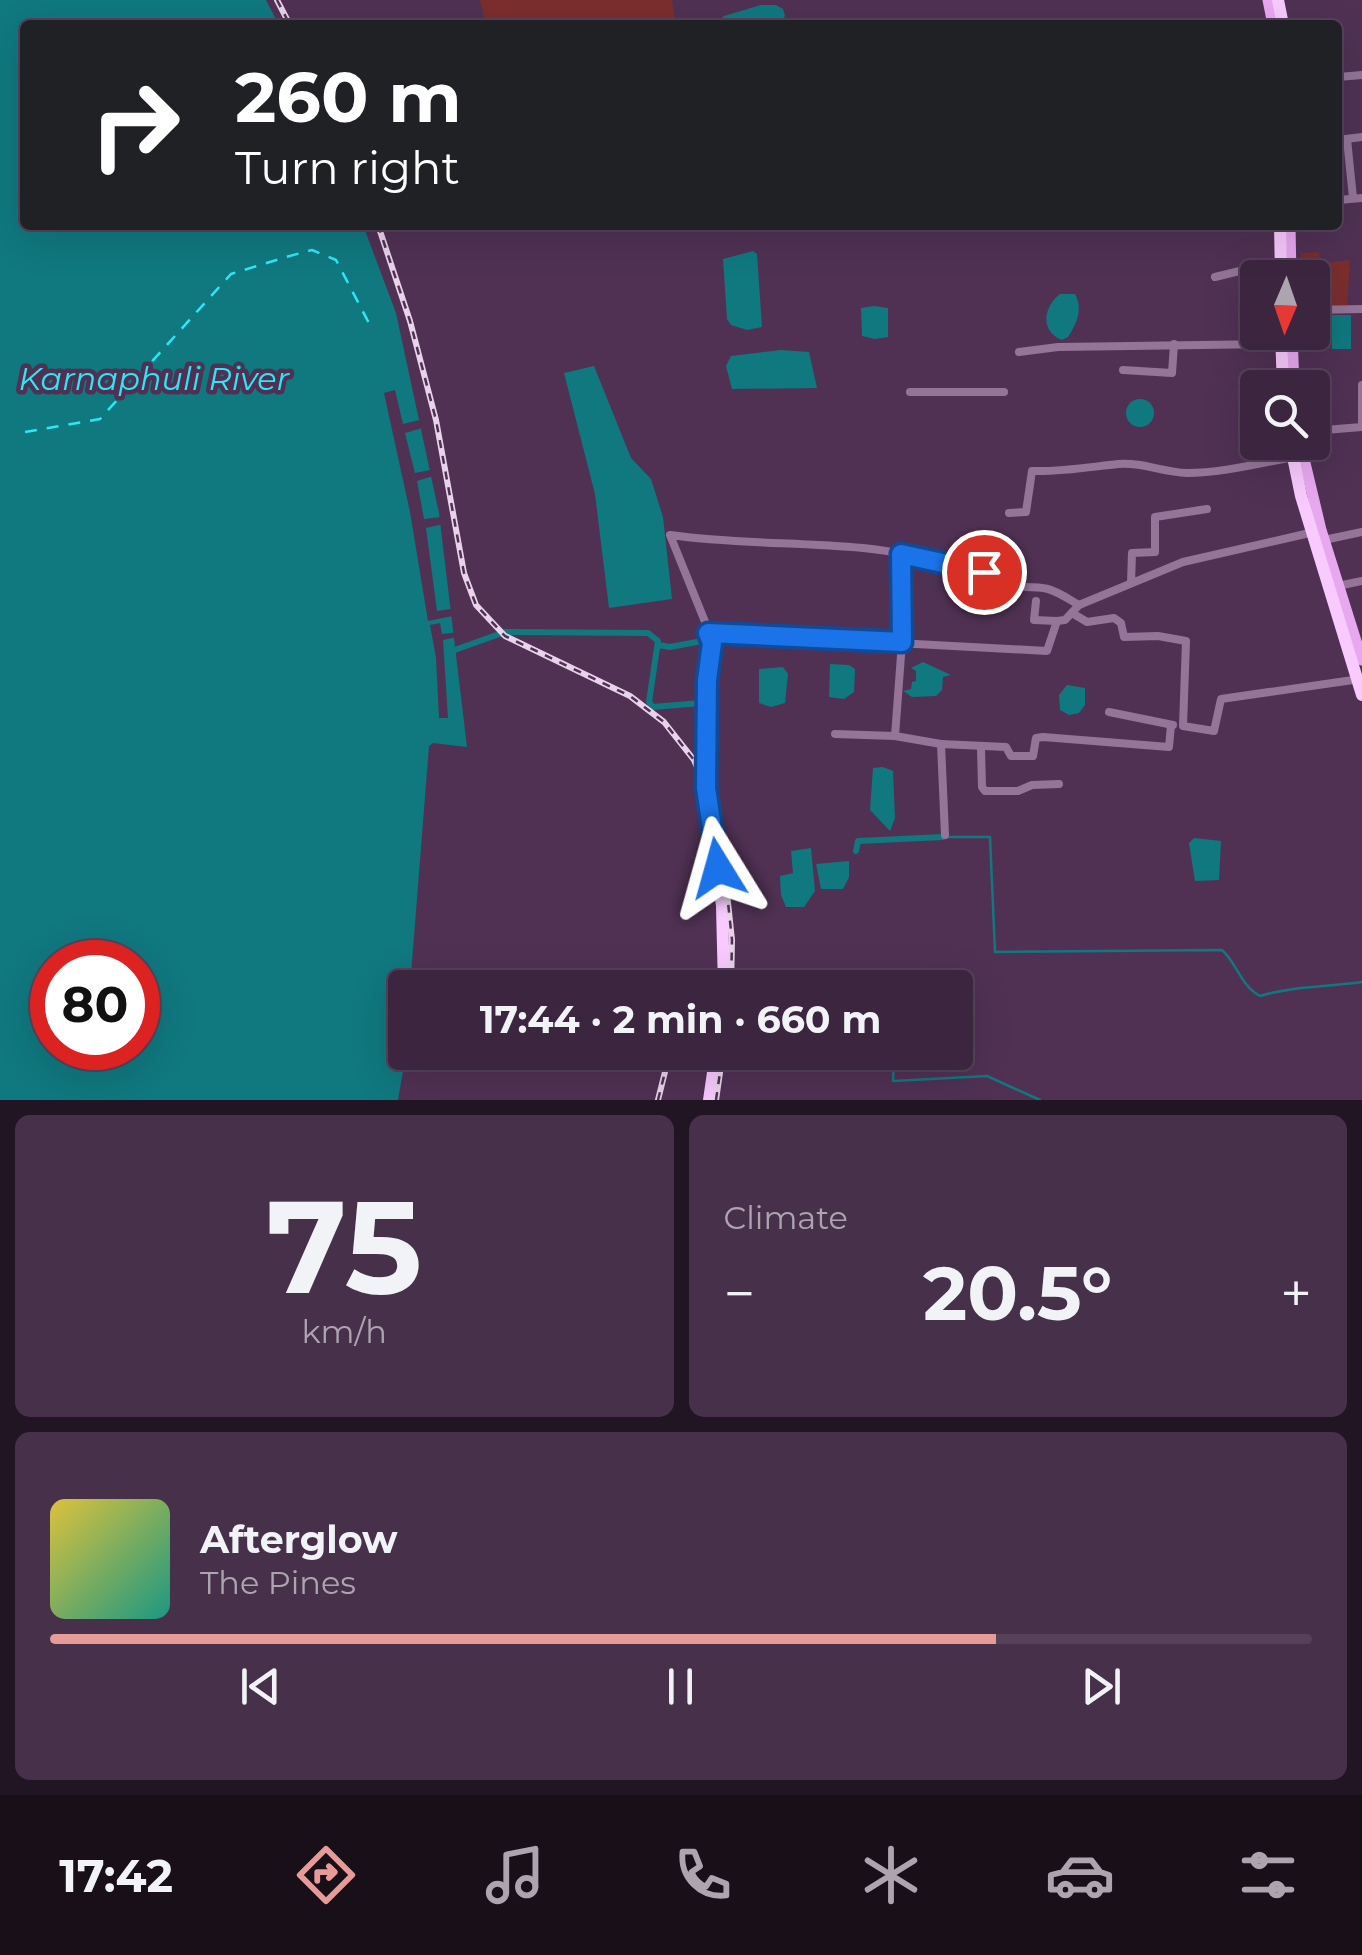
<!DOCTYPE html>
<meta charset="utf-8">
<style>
body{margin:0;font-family:Montserrat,sans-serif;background:#47314a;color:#f1f3f6;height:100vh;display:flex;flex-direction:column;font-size:38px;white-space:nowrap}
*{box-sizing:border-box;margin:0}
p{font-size:32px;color:#aca5b0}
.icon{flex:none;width:55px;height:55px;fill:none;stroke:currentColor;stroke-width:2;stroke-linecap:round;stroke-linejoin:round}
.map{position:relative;height:1100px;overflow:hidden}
.side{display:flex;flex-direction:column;gap:15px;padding:15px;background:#211423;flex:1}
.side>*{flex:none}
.hud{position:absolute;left:20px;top:20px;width:1322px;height:210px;border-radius:10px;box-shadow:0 10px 40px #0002,0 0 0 2px #554259;background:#202124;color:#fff;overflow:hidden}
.needle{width:65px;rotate:182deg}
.buttons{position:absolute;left:1240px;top:260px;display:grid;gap:20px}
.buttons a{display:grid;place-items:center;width:90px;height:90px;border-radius:10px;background:#3c253f;box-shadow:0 10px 40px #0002,0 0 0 2px #554259;font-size:50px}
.speed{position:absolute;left:30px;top:940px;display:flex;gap:20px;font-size:50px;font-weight:700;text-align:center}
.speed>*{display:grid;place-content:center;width:130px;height:130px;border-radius:50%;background:#3c253f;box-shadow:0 10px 40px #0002,0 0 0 2px #554259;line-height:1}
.speed .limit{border:15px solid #d22;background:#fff;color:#111}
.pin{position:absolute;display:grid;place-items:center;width:85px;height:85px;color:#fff;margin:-42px;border:5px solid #fff;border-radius:50%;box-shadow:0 2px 10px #0007}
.me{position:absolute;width:110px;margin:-55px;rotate:352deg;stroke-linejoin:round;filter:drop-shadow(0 0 8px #0008)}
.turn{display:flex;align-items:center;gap:35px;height:210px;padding:0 50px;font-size:45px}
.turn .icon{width:130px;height:130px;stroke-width:2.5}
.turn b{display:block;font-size:70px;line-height:85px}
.big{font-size:75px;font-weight:700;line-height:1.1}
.side .card{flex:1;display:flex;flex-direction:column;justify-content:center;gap:15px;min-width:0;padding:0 35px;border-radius:15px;background:#47314a}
.side .dial{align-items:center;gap:0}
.dial b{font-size:130px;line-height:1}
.song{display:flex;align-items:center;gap:30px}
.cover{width:120px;height:120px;border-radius:15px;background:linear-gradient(135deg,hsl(50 70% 55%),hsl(170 70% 35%))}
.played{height:10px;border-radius:5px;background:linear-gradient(90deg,#e69b98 75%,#554259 75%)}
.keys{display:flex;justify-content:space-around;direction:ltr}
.heat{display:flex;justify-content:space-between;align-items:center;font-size:55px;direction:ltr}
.side .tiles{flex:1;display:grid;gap:15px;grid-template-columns:1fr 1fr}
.card:last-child{grid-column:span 2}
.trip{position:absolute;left:388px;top:970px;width:585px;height:100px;border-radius:10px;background:#3c253f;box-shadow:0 10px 40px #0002,0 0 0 2px #554259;font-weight:700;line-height:100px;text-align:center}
.tab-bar{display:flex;height:160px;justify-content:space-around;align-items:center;background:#180f19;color:#aca5b0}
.tab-bar .icon{width:70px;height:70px}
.tab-bar .current{color:#e69b98}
.tab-bar b{font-size:45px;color:#f1f3f6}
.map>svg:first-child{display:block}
.green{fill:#7b2e2e}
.water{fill:#10787f;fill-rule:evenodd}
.pier{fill:#503154}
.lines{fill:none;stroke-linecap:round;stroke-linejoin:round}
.stream{stroke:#10787f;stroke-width:2.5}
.canal{stroke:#10787f;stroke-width:6}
.ferry{stroke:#2de7f5;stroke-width:2.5;stroke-dasharray:12 10;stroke-linecap:butt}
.street{stroke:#947498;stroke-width:8}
.primary{stroke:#e8a8f0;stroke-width:11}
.highway{stroke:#f8cafe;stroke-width:12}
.rail-casing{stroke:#e8d3ea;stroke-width:6}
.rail{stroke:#503154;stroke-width:2.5;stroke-dasharray:8;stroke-linecap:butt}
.highway-bridge{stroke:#f8cafe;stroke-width:12}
.route-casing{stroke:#114b97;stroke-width:25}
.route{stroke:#1a73e8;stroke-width:18}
.labels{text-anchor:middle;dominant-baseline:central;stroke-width:9;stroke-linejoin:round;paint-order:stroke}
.water-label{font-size:32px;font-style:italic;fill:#2de7f5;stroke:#503154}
</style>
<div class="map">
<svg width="1362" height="1100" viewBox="0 0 1362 1100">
<rect width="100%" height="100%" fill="#503154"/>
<!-- green -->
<g class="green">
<polygon points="480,0 672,0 676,25 486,25"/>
<polygon points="1319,252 1320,263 1350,260 1347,308 1313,308 1312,278 1300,278 1301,253"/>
</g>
<!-- water -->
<g class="water">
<path d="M0,0H266L279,25H25V225H363L396,313L439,513L467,747L433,743L429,746L410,987L405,988L406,1053L398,1100H0ZM52,962H138V1048H52Z"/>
<polygon points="761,5 776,5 783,9 785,16 779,25 715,25 724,16"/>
<polygon points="753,251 757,254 762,327 747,330 731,325 727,319 723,259"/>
<path d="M1060,294H1075C1083,309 1077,323 1068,337L1062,340C1039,331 1044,306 1060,294Z"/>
<polygon points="874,306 888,308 888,337 875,339 862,336 861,308"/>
<rect x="1332" y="315" width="19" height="34"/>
<polygon points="781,350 809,352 817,388 732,389 726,366 731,356"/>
<polygon points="594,366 631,458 651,479 663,517 672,599 609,608 595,494 564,373"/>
<circle cx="1140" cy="413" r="14"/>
<polygon points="923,662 951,675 943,677 942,690 936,696 912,697 903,691 911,689 912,682 916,681 916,671 911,668"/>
<polygon points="830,664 849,665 855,669 854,692 844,699 829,697"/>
<polygon points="783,667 788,674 785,703 771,707 759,703 759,669"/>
<polygon points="1067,685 1085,688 1085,705 1079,713 1069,715 1060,710 1059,695"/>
<polygon points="883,767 893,771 895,818 890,831 870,810 873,768"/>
<polygon points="1194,838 1221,841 1219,880 1195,881 1189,843"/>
<polygon points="811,848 815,891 804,907 786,907 781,895 780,876 793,873 791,851"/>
<polygon points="849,861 849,877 843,889 821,889 816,864"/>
</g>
<!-- pier -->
<g class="pier">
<polygon points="395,390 403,424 424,419 426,427 405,433 415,473 435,469 436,475 417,481 424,519 441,517 443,524 426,528 437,611 457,608 458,615 428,621 410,512 384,393"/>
<polygon points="440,623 442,634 460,632 461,636 443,640 448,718 439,718 436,658 430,625"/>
</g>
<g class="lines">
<!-- stream -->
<g class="stream">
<path d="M945,837H990L995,952L1222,950C1237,963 1240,985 1260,996C1293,986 1328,987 1362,982"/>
<polyline points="859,1058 894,1058 893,1081 987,1076 1040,1100"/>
</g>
<!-- canal -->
<g class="canal">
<polyline points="658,645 670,647 702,641 893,646"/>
<polyline points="449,652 505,632 648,633 658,641 649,702 653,707 701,703"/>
<polyline points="856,851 858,841 943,837"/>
</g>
<!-- ferry -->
<polyline class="ferry" points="25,432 100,419 231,274 286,257 312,250 336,260 372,329"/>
<!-- street -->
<g class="street">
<polyline points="1338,77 1362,75"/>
<polyline points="1347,139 1353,198"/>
<polyline points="1338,140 1362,137"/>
<polyline points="1338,200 1362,198"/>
<polyline points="1215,277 1277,262"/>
<polyline points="1312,310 1362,309"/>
<polyline points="1019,352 1058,347 1278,344"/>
<polyline points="1123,370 1172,373 1174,344"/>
<polyline points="910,392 1004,392"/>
<polyline points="1312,431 1362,427 1362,385"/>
<path d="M1009,513L1026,512L1032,471C1061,472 1090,467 1118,464C1143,462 1162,472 1187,473C1221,473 1256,464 1289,458"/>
<polyline points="1324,540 1362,532"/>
<polyline points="1131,583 1132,553 1155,552 1155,517 1207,509"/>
<polyline points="1338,586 1362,581"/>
<polyline points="1036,601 1034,620 1057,621"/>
<polyline points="1072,613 1087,622 1114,618 1121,623 1124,637 1158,636 1186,641 1183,726 1214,731 1221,699 1353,680"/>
<polyline points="708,633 1047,651 1057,621 1065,620 1079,605 1183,562 1314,532"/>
<polyline points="1109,712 1173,725"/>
<polyline points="835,734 895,736 941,744 945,835"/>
<polyline points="895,736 902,642 901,554"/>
<polyline points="941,744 1006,747 1011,756 1033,756 1036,738 1043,737 1169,747 1171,725"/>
<polyline points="981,748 982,787 985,791 1018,791 1032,785 1059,784"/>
<path d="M706,788L707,680L712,639L670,535C734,544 799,542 863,548C904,552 944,563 984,572C1002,595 1024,583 1048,589C1059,592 1070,600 1079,605"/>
</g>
<!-- primary -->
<g class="primary">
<polyline points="1268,0 1273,25"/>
<polyline points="1290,225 1291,278"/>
<polyline points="1292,332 1294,388"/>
<polyline points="1300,442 1321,530 1362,660"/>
</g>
<!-- highway -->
<g class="highway">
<polyline points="1278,0 1283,25"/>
<polyline points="1280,225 1281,278"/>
<polyline points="1281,332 1283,388"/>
<polyline points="706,788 722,906 724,988"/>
<polyline points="709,1100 716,1052"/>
</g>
<defs>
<g id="rail">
<polyline points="277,0 290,25"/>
<polyline points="378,225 410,321 436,420 464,573 476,605 505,636 630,696 664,722 694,760 719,818 732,940 731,988"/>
<polyline points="691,988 692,983"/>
<polyline points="658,1100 670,1052"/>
<polyline points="716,1100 723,1052"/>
</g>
</defs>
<!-- rail casing -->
<use href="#rail" class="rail-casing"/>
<!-- rail -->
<use href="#rail" class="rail"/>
<!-- highway-bridge -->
<polyline class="highway-bridge" points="1290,442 1301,496 1362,695"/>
</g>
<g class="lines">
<defs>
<polyline id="route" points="718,868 706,788 707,680 712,643 708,633 902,642 901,554 984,572"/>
</defs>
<!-- route casing -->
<use href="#route" class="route-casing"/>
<!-- route -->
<use href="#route" class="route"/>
</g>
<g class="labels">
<!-- water labels -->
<g class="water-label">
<text x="154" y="378">Karnaphuli River</text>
</g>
</g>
</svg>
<div class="buttons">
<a><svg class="needle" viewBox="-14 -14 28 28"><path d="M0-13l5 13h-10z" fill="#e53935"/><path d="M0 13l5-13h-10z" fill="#aca5b0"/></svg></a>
<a><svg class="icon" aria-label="search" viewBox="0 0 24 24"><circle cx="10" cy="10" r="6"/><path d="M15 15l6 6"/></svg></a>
</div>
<div class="speed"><div class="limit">80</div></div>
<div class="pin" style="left:984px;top:572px;background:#d93025"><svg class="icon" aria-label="arrive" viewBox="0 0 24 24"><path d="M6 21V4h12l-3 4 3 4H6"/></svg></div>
<svg class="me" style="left:718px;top:868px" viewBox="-20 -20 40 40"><path d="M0-17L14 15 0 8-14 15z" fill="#1a73e8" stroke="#fff" stroke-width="4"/></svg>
<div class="trip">17:44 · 2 min · 660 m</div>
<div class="hud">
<div class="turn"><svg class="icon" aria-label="right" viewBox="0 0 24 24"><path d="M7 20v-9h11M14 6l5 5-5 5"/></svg><div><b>260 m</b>Turn right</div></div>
</div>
</div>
<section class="side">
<div class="tiles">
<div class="card dial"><b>75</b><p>km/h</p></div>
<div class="card"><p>Climate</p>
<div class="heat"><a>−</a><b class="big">20.5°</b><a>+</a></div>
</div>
<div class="card">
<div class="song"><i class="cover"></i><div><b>Afterglow</b><p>The Pines</p></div></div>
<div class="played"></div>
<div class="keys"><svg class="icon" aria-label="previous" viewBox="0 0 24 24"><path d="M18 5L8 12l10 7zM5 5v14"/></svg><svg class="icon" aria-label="pause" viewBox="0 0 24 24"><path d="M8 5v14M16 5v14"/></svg><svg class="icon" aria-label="next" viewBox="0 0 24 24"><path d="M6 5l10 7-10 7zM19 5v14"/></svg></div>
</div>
</div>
</section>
<nav class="tab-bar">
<b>17:42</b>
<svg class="icon current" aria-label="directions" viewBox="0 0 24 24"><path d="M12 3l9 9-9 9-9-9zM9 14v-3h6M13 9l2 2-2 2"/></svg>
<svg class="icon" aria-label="music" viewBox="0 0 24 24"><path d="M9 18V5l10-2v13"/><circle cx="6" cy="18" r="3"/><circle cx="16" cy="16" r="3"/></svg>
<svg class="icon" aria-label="phone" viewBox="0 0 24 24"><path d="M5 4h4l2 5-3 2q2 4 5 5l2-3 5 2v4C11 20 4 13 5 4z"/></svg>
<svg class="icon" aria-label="climate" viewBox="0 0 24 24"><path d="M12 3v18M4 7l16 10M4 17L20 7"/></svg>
<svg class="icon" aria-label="car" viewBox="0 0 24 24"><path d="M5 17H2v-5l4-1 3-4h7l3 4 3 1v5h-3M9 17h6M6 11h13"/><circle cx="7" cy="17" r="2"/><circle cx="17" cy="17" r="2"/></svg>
<svg class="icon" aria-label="filters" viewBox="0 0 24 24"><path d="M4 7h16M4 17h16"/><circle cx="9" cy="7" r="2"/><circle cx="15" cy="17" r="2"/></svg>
</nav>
